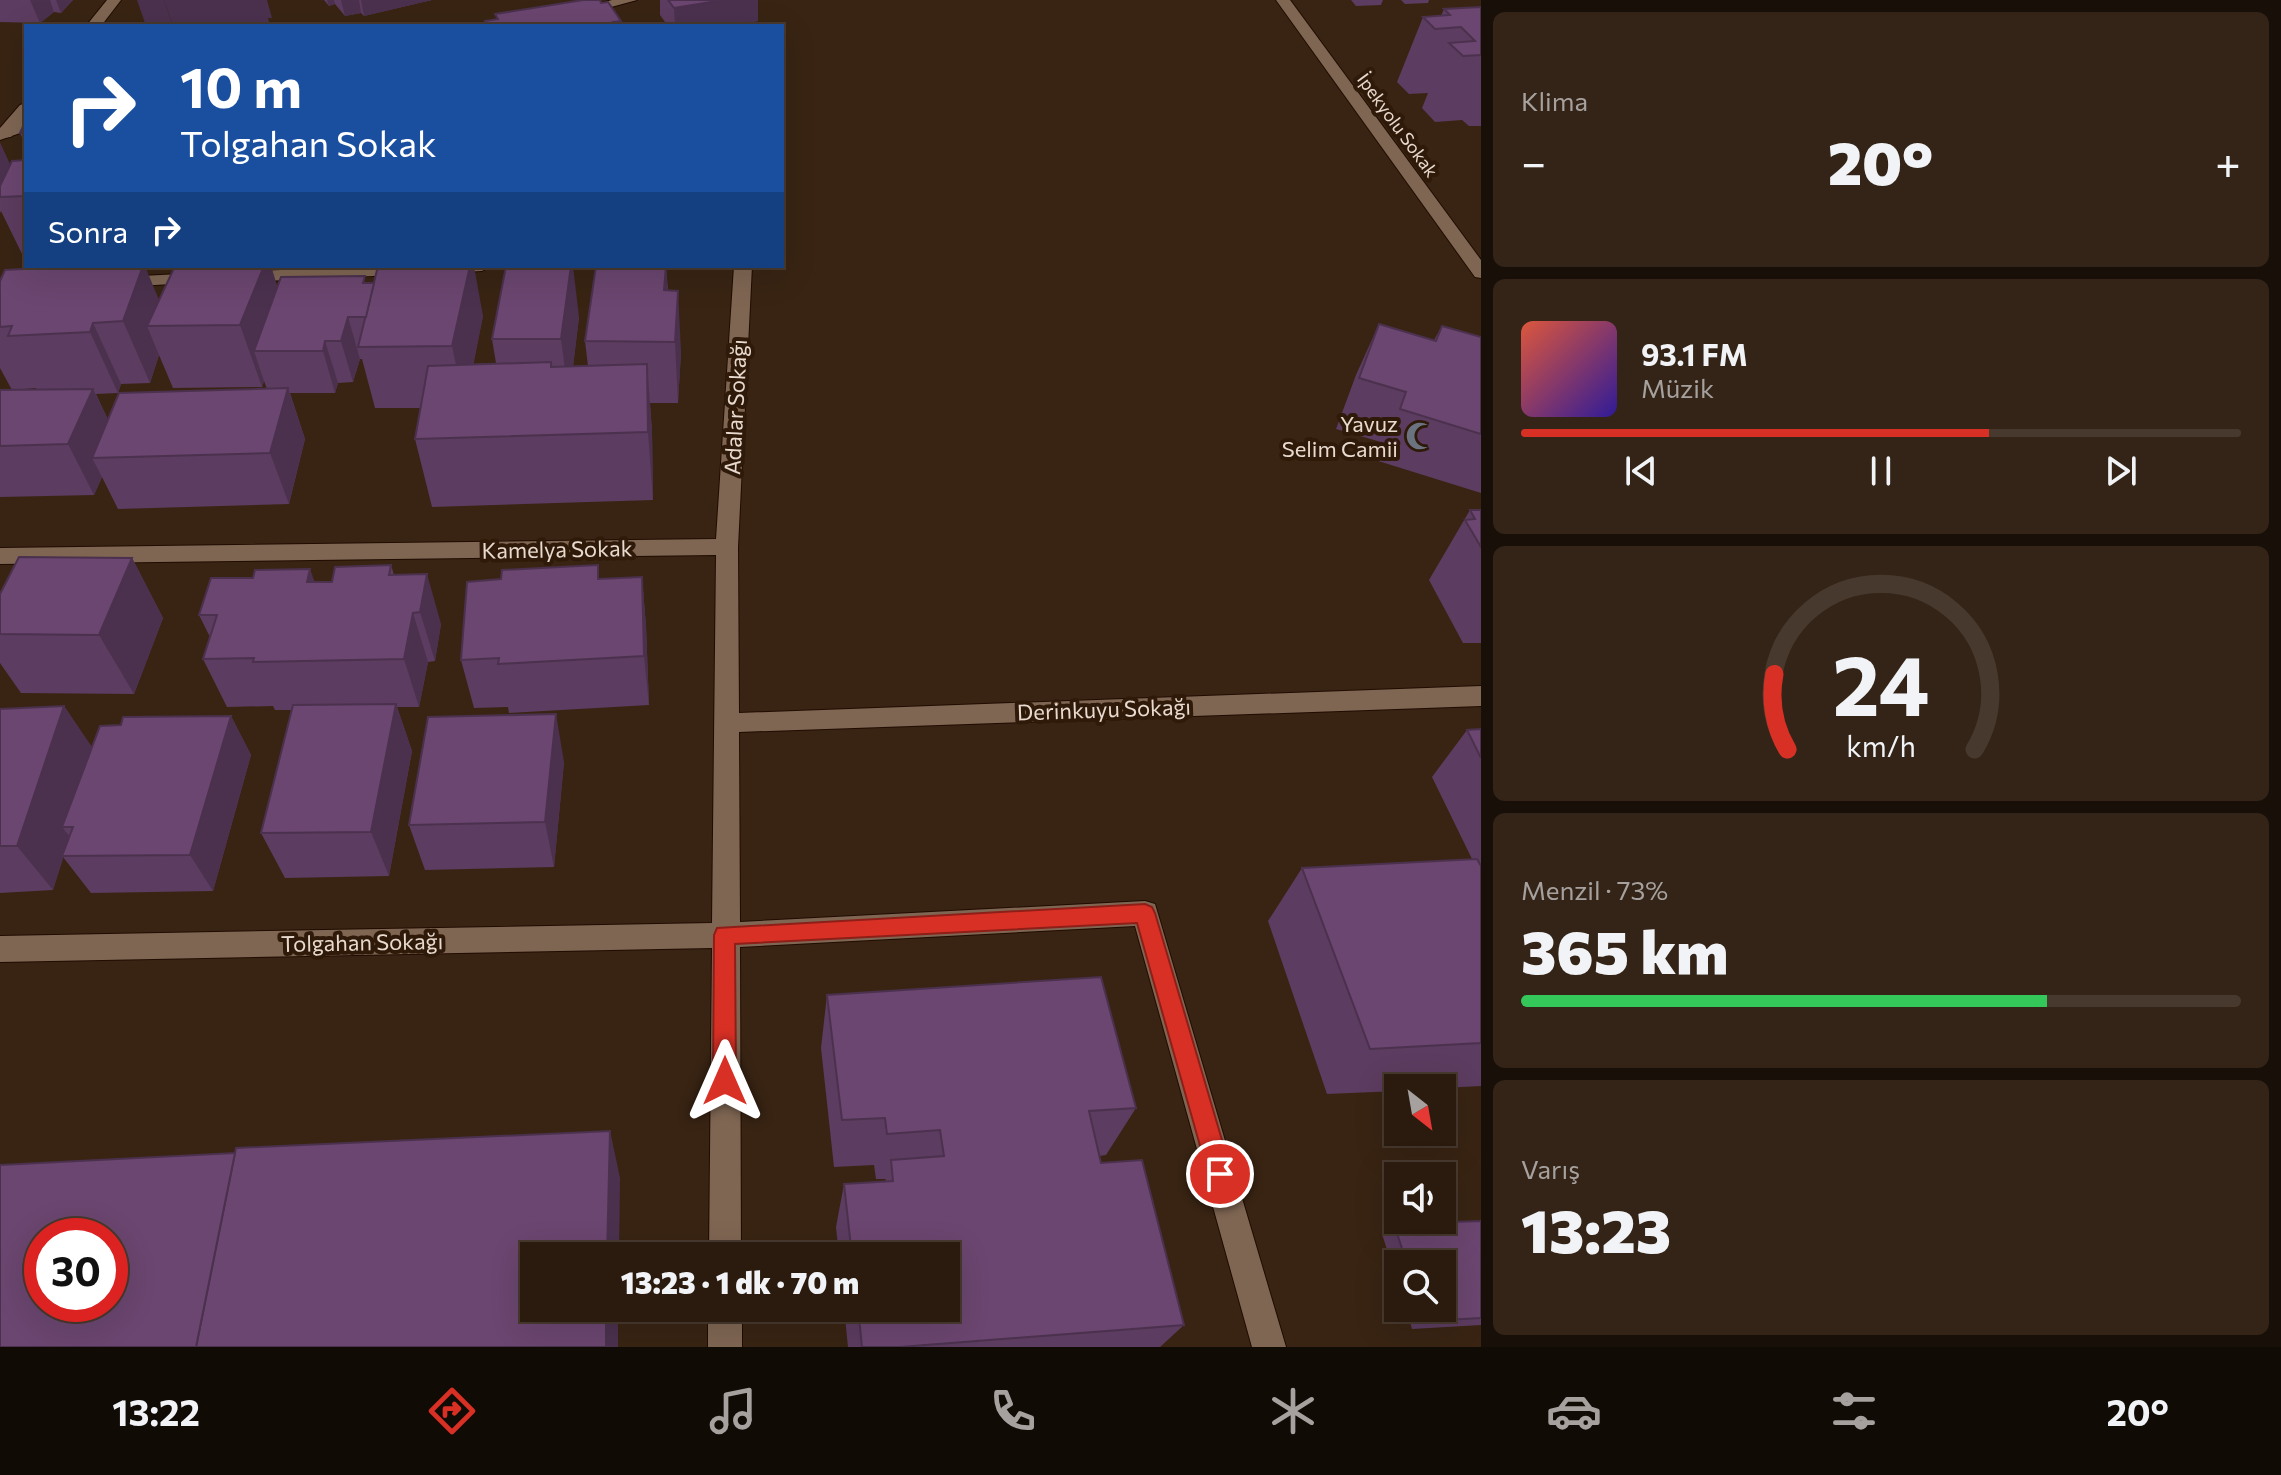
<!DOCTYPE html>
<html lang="tr">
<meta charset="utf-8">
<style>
body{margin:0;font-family:Commissioner,sans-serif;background:#332417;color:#f1f3f6;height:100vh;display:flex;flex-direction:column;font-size:30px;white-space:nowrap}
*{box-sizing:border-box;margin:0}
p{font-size:26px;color:#a6a19e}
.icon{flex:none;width:44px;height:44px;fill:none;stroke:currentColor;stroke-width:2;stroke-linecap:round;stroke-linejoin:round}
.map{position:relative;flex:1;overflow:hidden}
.drawer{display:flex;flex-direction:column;gap:12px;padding:12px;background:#180f08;width:800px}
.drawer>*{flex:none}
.guide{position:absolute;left:24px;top:24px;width:760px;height:244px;border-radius:0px;box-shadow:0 8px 32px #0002,0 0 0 2px #47392e;background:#1a4fa0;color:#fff;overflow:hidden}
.needle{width:52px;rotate:149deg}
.controls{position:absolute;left:1384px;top:1074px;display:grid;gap:16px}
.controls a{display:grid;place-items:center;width:72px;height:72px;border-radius:0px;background:#2b1b0e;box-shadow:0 8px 32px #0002,0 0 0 2px #47392e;font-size:40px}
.speed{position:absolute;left:24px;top:1218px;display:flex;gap:16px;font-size:40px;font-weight:700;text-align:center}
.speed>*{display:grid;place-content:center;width:104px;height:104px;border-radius:50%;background:#2b1b0e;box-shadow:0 8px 32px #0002,0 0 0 2px #47392e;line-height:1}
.speed .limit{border:12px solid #d22;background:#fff;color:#111}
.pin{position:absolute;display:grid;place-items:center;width:68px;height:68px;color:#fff;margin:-34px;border:4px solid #fff;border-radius:50%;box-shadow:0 2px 8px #0007}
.me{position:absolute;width:88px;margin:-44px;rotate:0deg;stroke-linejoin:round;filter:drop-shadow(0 0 6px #0008)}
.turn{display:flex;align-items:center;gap:28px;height:168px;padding:0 24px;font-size:36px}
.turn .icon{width:104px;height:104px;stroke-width:2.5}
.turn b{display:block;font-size:56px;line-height:68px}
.then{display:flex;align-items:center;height:76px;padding:0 24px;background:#0003;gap:16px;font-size:30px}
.big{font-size:60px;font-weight:800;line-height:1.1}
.drawer .tile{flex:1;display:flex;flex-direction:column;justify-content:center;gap:12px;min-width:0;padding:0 28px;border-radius:12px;background:#332417}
.drawer .dial{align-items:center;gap:0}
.dial svg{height:208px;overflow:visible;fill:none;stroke:#47392e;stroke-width:7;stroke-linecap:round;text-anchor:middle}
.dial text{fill:#f1f3f6;stroke:none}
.song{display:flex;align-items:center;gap:24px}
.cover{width:96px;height:96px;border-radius:12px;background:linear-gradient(135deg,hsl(10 70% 55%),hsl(250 70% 35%))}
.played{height:8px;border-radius:4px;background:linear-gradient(90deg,#d93025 65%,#47392e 65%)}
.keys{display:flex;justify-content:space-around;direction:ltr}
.heat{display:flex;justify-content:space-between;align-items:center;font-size:44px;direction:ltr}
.charge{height:12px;border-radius:6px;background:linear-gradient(90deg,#34c759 73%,#47392e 0)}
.trip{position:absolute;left:520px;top:1242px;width:440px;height:80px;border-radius:0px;background:#2b1b0e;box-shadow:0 8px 32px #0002,0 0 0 2px #47392e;font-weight:800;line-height:80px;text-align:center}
.tabs{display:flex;height:128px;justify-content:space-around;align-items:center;background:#110b06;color:#a6a19e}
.tabs .icon{width:56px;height:56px}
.tabs .selected{color:#d93025}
.tabs b{font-size:36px;color:#f1f3f6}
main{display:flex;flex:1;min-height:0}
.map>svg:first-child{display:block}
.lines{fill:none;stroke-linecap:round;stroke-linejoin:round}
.street-casing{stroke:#200c00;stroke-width:2}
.secondary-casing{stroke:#200c00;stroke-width:2}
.street{fill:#7f6653;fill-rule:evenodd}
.secondary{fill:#7f6653;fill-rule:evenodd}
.wall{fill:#5c3c60;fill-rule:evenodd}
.shaded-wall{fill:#4b314e}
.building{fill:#6b4670;stroke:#4b314e;stroke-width:2;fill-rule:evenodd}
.route{fill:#d93025;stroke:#8d1f18;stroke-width:2}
.labels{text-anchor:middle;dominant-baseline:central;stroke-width:8;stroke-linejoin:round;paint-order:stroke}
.far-street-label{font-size:18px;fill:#e8dacf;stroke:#2f1a09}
.street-label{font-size:22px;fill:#e8dacf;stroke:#2f1a09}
.poi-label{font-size:22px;fill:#e8dacf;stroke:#2f1a09;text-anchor:end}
</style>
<main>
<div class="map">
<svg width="1481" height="1347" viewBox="0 0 1481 1347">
<rect width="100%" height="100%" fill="#392413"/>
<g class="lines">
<defs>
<g id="street">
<polygon points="107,0 121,0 101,26 86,26"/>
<polygon points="1276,0 1290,0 1481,260 1481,278 1475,277"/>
<polygon points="26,103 26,118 11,137 0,138 0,128 20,105"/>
<polygon points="364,266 491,266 482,271 241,282 232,277 241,272"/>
<polygon points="734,266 752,266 738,547 739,713 1481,686 1481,706 739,732 740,922 1145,901 1155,904 1286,1347 1252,1347 1135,926 740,947 741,1256 709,1256 712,948 0,962 0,936 712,923 716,555 0,564 0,548 716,539"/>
<polygon points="200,273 209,278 206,282 121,287 112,282 121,277"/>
<rect x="708" y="1308" width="34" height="39"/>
</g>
<g id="secondary">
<polygon points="612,0 637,0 578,16 571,12"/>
<polygon points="26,121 26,131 0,140 0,130"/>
</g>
</defs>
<!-- street casing -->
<use href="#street" class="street-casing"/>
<!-- secondary casing -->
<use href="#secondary" class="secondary-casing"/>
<!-- street -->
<use href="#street" class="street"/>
<!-- secondary -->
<use href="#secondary" class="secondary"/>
</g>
<!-- wall -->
<g class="wall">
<polygon points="0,0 73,0 61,13 54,12 40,23 0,22"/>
<polygon points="324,0 432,0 364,16 361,13 345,16 335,4 329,6"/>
<polygon points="660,0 758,0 758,21 730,26 668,26 660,15"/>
<polygon points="1351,0 1383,0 1381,5 1356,6"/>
<polygon points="1401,0 1429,0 1428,3 1405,4"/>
<polygon points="1481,7 1481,126 1469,126 1462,120 1435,122 1422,108 1428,93 1409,94 1397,82 1423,17 1441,16 1444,9"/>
<polygon points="26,120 26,146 20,133"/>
<polygon points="0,143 10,165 26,160 26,258 24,258 1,211 0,213"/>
<path d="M175,266H271L277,287L367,283L483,316L473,364L496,363L492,339L579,317L573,366H588L585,341L666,266L668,290L681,352L678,403H650L652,432L653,500L432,507L415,439L420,408H375L362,359H360L353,382L338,383L335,393H290L305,439L289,504L118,509L102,477L94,495L0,497V390H36V388L12,390L0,368V281L159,300ZM159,355L173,388L262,387L264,381L267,389L108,420L96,394L118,393L121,384L150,383Z"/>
<polygon points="1379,324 1434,340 1442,326 1481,337 1481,493 1375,460 1381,442 1336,429 1356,375"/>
<polygon points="1470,510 1481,510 1481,643 1463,643 1429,580"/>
<polygon points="132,558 163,618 134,694 21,693 0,663 0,594"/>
<polygon points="391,565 394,575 441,624 435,661 428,662 419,707 397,707 412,751 389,876 285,878 261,833 292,710 275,710 273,706 227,707 203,659 210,637 199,615 315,582 332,582"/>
<polygon points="642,577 646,626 649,705 509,713 508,707 474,708 461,660 600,579"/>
<polygon points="64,706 92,748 121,725 231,716 251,755 213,891 91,893 63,857 53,890 0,893 0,709"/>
<polygon points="1481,729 1481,1086 1442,1088 1398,1088 1398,1091 1327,1094 1268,921 1302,868 1472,859 1432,777 1467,730"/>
<polygon points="564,762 554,867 425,870 409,825"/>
<polygon points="827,995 1136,1108 1106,1155 1099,1156 1101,1163 1184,1325 1160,1347 848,1347 844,1308 946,1308 946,1256 839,1256 836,1227 844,1184 885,1181 886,1179 876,1179 874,1165 834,1167 821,1048"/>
<polygon points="1481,1221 1481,1325 1412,1329 1406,1308 1442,1308 1442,1264 1398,1264 1398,1284 1382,1234 1394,1224"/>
</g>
<!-- shaded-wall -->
<g class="shaded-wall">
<polygon points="30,0 50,0 54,12 40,23"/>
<polygon points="56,0 73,0 61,13"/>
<polygon points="137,0 164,0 173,26 146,26"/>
<polygon points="164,0 267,0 272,18 268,18 270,26 173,26"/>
<polygon points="327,0 334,0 335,4 329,6"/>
<polygon points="341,0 359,0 361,13 345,16"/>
<polygon points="361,0 432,0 364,16"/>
<polygon points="723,0 758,0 758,21 730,26 675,26 674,8"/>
<polygon points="621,21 621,26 614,26 613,22"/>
<polygon points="0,143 19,183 0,197"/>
<polygon points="143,266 145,266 169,324 147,326 159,355 150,383 123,321"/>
<polygon points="264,266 271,266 287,318 254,351 264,381 262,387 240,325"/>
<polygon points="470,266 474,266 483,316 465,408 452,346"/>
<polygon points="571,266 573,266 579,317 569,400 561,339"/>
<polygon points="666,266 670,325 664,290"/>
<polygon points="678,291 681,352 678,403 675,342"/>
<polygon points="348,317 360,359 353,382 341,341"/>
<polygon points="93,323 121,384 118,393 90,332"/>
<polygon points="325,341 338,383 335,393 323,351"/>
<polygon points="647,364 652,432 653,500 648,432"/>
<polygon points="288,388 305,439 289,504 270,453"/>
<polygon points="93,389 118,439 92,458 102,477 94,495 68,444"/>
<polygon points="132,558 163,618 134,694 99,635"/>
<polygon points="310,569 328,619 307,582"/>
<polygon points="427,574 441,624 435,661 420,612"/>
<polygon points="642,577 646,626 649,705 644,656"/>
<polygon points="413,613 428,662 419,707 404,659"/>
<polygon points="396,704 412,751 389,876 371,832"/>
<polygon points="64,706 96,753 62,827 70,837 53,890 17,846"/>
<polygon points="556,714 564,762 554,867 545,822"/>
<polygon points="231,716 251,755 213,891 190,855"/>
<polygon points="610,1131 620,1178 619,1256 607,1256"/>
<rect x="606" y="1308" width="12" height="39"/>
</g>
<!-- building -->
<g class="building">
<polygon points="583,0 600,0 601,3 608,2 621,21 613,22 616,26 488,26 485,21 498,19 495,14"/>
<polygon points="668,0 723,0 674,8"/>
<polygon points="1481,7 1481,55 1463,56 1449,43 1475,41 1461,27 1435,29 1423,17 1450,15 1444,9"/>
<polygon points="26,120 26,132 20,133"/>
<polygon points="26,160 26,196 0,197 0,186 12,161"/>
<polygon points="83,266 143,266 123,321 93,323 90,332 8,336 12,326 0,327 0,281 5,270"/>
<polygon points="175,266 264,266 240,325 147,326"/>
<polygon points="378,266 470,266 452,346 358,347"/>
<polygon points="506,266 571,266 561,339 492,339"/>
<polygon points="596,266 666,266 664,290 678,291 675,342 585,341"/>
<polygon points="365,276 363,283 374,283 366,317 348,317 341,341 325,341 323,351 254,351 281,277"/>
<polygon points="1379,324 1436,341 1442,326 1481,337 1481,434 1400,409 1406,392 1359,378"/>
<polygon points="551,362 551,367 647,364 648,432 415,439 428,366"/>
<polygon points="288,388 270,453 92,458 119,393"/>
<polygon points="93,389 68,444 0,446 0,390"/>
<polygon points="1470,510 1481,510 1481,547 1465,520 1475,519"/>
<polygon points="19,557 132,558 99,635 0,634 0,594"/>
<polygon points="391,565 389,575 427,574 420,612 413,613 404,659 253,662 254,658 203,659 217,615 199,615 211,578 253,578 255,570 310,569 307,582 332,582 335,567"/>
<polygon points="598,565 598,579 642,577 644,656 498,664 499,658 461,660 467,582 501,579 502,570"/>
<polygon points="396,704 371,832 261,833 293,705"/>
<polygon points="64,706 17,846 0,846 0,709"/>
<polygon points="556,714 545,822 409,825 428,717"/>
<polygon points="231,716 190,855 62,856 73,827 62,827 100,726 121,725 123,717"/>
<polygon points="1481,729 1481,758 1467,730"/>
<polygon points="1477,859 1481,866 1481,1043 1370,1049 1302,868"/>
<polygon points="1101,977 1136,1108 1089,1111 1101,1163 1142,1160 1184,1325 900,1347 862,1347 858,1308 946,1308 946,1256 852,1256 844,1184 893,1181 891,1160 944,1156 940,1130 887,1134 885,1118 842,1120 827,995"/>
<polygon points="610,1131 607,1256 534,1256 534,1308 606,1308 606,1347 196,1347 236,1148"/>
<path d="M235,1153L196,1347H0V1165ZM42,1236H110V1304H42Z"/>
<polygon points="1481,1221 1481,1318 1426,1321 1422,1308 1442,1308 1442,1264 1407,1264 1394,1224"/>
</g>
<!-- route -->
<polygon class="route" points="1145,904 1152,907 1155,913 1232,1174 1228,1182 1220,1186 1211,1182 1208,1174 1137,923 735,944 736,1081 733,1089 725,1092 717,1089 713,1081 714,935 717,928"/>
<!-- icons -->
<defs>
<symbol id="mosque-bare" viewBox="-9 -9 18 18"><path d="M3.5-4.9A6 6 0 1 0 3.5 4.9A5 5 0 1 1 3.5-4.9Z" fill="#6b7280" stroke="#2f1a09" stroke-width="2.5" paint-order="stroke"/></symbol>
</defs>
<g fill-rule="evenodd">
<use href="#mosque-bare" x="1400" y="416" width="40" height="40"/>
</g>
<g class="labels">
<!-- far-street labels -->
<g class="far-street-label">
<text transform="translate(1398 125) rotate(54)">İpekyolu Sokak</text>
</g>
<!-- street labels -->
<g class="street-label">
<text transform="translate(735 407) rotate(-87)">Adalar Sokağı</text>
<text transform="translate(557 549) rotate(-1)">Kamelya Sokak</text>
<text transform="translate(1104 709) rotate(-2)">Derinkuyu Sokağı</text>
<text transform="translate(362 942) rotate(-1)">Tolgahan Sokağı</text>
</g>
<!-- poi labels -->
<g class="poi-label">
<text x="1398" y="423">Yavuz<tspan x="1398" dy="25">Selim Camii</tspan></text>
</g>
</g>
</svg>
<div class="controls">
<a><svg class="needle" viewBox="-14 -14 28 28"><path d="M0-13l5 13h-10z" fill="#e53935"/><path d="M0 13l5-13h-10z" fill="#a6a19e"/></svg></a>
<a><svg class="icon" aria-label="sound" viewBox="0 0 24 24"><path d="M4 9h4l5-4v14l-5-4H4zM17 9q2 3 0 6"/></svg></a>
<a><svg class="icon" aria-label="search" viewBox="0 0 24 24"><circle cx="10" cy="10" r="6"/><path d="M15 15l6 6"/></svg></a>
</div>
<div class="speed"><div class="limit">30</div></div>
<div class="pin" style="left:1220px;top:1174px;background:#d93025"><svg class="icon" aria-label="arrive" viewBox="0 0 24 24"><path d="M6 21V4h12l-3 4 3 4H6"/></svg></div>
<svg class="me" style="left:725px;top:1081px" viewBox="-20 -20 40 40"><path d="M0-17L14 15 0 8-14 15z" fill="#d93025" stroke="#fff" stroke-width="4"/></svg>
<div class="trip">13:23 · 1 dk · 70 m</div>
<div class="guide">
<div class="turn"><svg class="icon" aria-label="right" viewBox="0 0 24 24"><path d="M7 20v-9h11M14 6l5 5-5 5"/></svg><div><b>10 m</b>Tolgahan Sokak</div></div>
<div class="then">Sonra<svg class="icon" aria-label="right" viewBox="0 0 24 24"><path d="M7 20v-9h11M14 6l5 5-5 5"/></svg></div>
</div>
</div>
<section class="drawer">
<div class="tile"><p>Klima</p>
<div class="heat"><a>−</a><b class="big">20°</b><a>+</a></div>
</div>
<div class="tile">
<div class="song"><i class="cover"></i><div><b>93.1 FM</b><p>Müzik</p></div></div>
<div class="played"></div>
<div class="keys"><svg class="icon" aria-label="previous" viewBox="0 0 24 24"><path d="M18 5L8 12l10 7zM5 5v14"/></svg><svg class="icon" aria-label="pause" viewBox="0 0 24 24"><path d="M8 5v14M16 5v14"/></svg><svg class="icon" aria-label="next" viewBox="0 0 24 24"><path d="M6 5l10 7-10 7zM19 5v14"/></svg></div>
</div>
<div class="tile dial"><svg viewBox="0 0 100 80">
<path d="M14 69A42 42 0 1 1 86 69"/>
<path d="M14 69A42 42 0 0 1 9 40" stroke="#d93025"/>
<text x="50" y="56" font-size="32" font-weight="700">24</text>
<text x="50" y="72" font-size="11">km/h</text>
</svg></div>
<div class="tile"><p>Menzil · 73%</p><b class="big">365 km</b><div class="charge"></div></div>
<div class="tile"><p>Varış</p><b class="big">13:23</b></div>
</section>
</main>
<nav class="tabs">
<b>13:22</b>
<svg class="icon selected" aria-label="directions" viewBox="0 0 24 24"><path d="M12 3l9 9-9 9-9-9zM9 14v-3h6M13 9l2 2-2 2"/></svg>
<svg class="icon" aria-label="music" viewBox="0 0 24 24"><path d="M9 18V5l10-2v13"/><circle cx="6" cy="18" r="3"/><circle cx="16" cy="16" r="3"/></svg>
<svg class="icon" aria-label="phone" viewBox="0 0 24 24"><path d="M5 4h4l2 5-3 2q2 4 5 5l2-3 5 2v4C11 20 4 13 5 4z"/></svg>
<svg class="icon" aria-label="climate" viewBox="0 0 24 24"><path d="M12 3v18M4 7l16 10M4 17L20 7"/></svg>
<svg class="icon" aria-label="car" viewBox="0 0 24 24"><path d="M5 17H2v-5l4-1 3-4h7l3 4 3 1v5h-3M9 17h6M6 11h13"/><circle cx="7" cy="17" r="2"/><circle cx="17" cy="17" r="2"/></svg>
<svg class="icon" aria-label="filters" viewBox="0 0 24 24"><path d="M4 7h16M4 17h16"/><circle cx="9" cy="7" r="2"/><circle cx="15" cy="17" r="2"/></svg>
<b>20°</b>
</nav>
